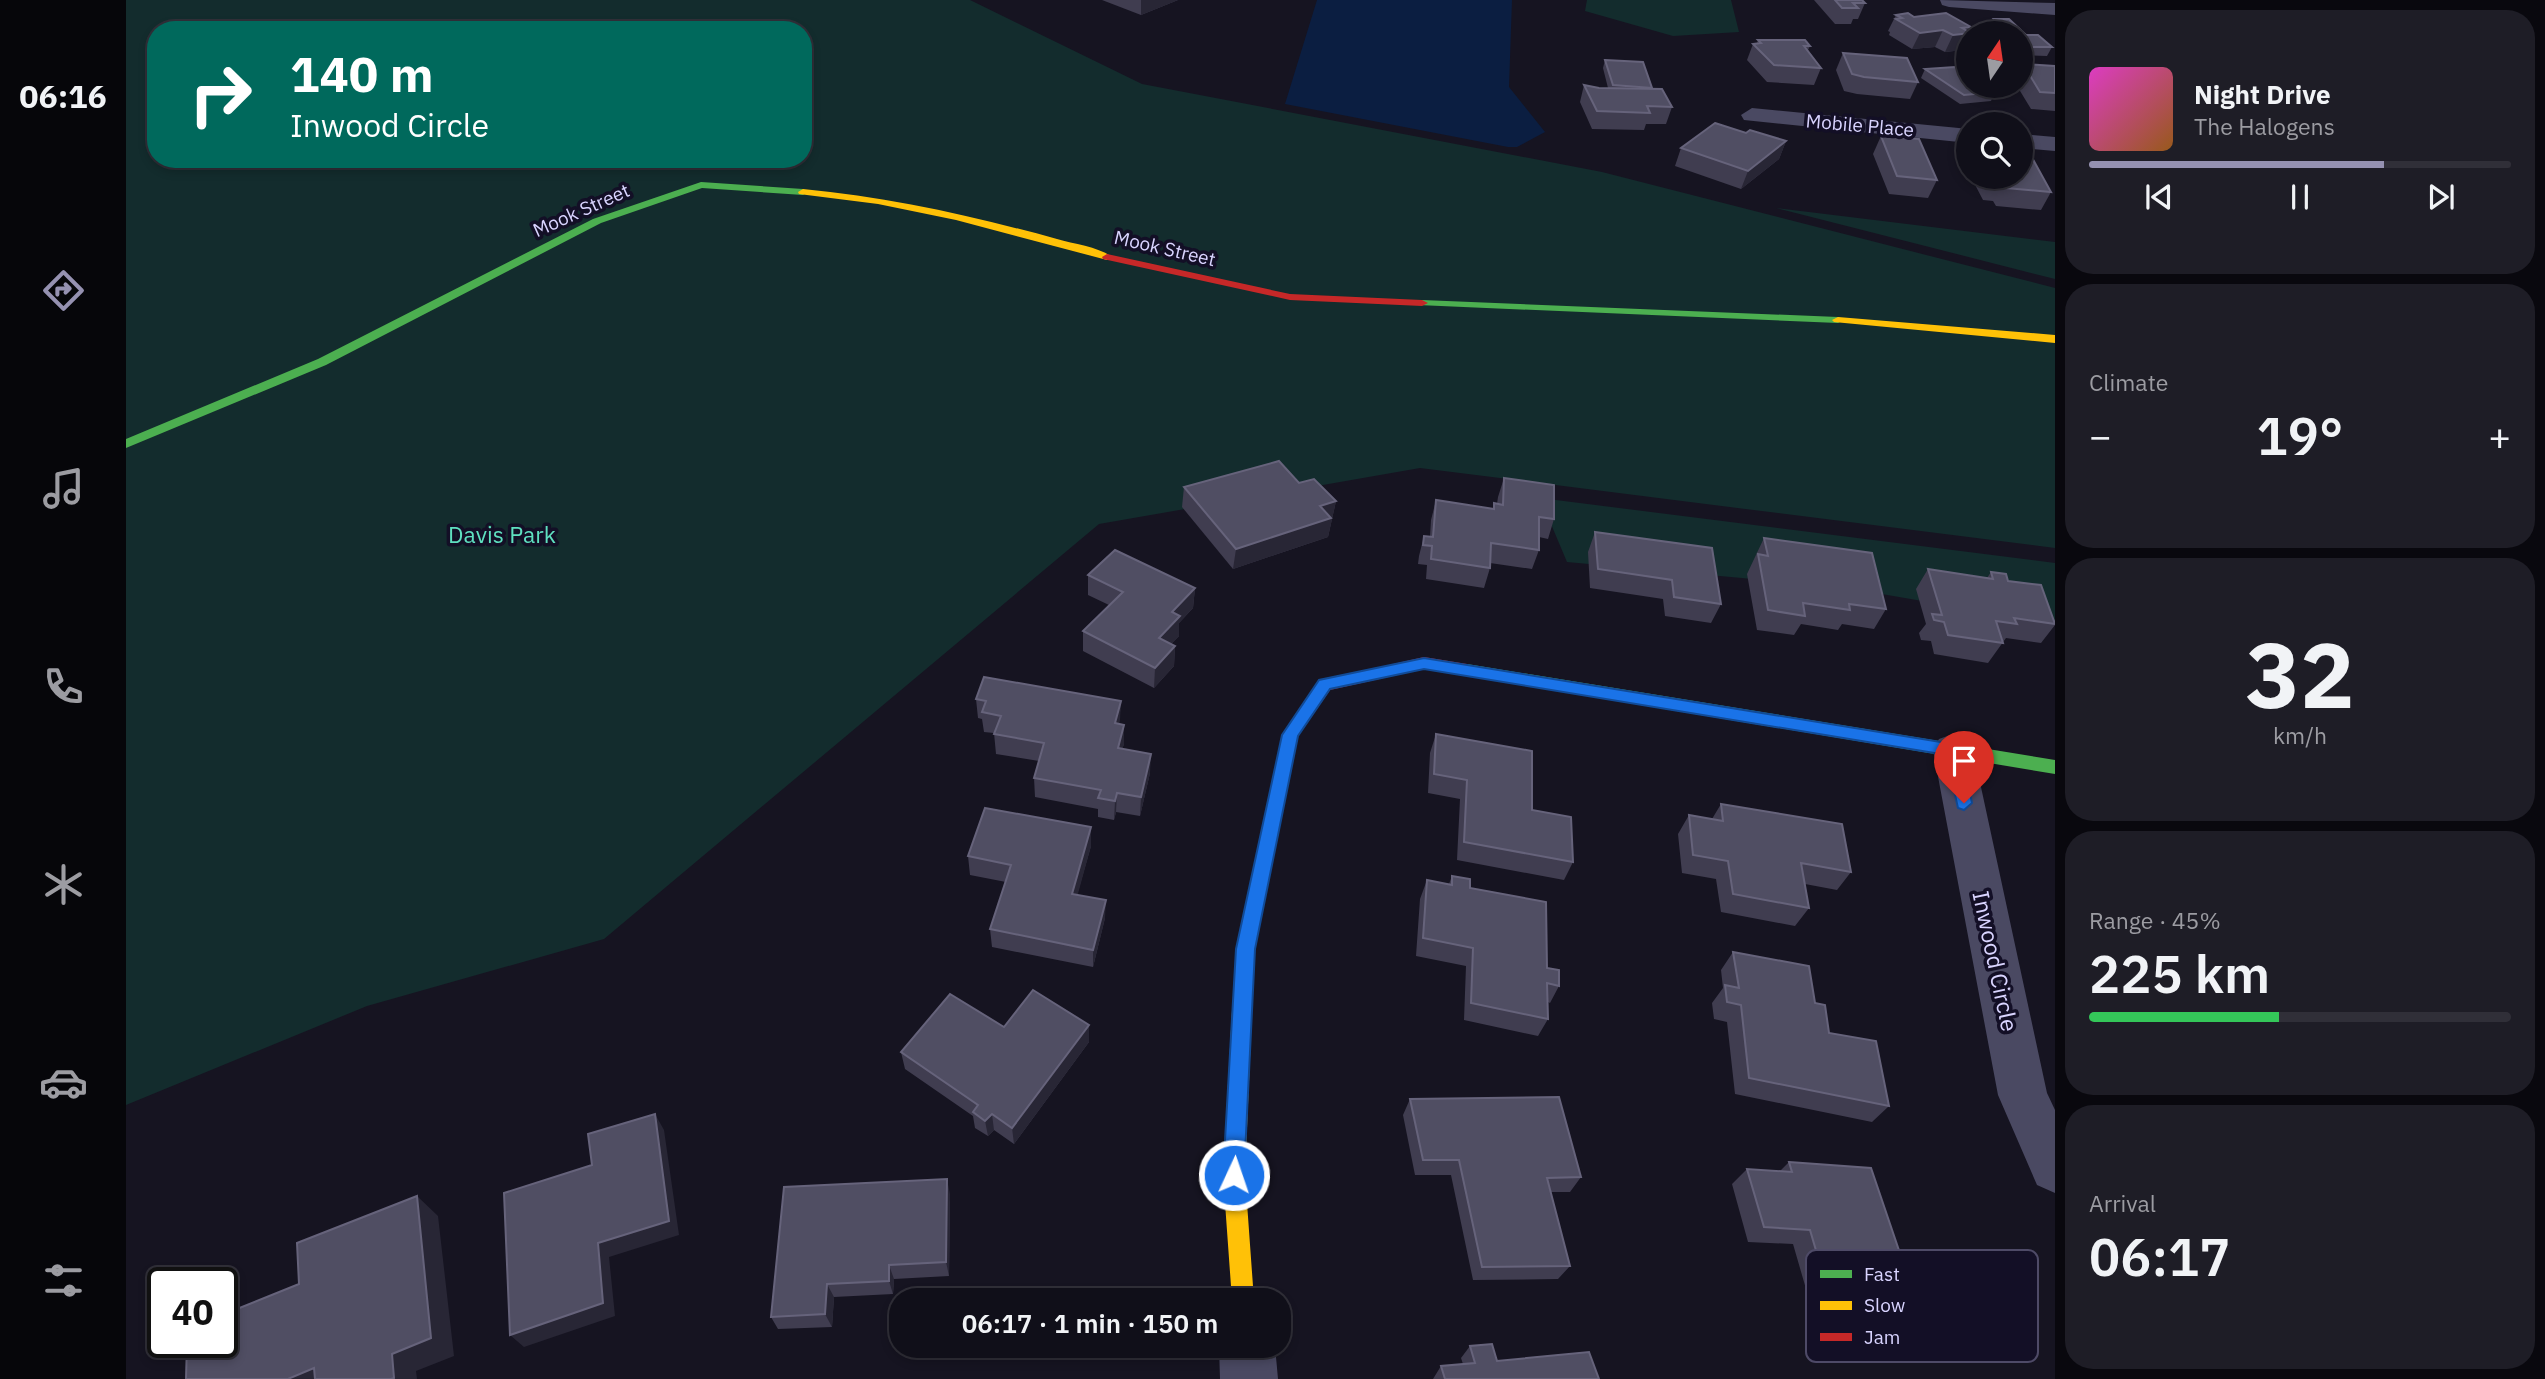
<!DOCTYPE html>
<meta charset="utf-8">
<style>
body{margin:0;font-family:"IBM Plex Sans",sans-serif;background:#1e1d26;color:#f1f3f6;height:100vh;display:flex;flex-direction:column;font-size:26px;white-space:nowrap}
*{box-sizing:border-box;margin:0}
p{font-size:23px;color:#9c9ca2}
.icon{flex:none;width:38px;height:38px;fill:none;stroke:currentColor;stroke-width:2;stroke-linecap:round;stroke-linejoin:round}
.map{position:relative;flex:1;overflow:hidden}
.panel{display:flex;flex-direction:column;gap:10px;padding:10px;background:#09080e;width:490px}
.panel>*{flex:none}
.top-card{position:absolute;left:21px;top:21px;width:665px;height:147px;border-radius:28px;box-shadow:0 4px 10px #0003,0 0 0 2px #302f38;background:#00695c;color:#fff;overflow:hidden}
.needle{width:46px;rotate:13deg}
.tools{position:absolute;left:1830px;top:21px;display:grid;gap:14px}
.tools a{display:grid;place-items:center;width:77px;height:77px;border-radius:50%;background:#100f19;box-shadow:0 4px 10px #0003,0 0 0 2px #302f38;font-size:35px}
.speed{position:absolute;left:21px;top:1267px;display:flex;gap:14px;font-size:35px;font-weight:700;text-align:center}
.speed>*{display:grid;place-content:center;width:91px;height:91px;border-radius:50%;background:#100f19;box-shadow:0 4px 10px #0003,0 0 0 2px #302f38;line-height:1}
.speed .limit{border:4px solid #111;border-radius:10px;background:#fff;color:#111}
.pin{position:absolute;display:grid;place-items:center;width:60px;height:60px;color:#fff;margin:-72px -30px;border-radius:50% 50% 50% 0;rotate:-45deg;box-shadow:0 0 7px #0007}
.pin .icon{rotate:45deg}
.me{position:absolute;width:77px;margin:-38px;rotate:3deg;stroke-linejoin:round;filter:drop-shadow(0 0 5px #0008)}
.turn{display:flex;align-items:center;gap:24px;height:147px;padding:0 28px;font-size:32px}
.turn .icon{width:91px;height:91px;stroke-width:2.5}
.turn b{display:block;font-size:49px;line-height:60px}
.big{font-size:52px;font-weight:600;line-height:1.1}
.panel .widget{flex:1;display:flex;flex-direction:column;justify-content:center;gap:10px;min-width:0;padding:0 24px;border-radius:28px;background:#1e1d26}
.panel .dial{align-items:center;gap:0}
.dial b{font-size:91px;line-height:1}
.song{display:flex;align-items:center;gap:21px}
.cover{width:84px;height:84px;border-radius:10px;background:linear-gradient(135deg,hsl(310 70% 55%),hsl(30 70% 35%))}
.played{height:7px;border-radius:4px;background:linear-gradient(90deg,#9591b1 70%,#302f38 70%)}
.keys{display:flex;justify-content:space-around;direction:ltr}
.heat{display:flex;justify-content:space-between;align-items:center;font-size:38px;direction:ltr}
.charge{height:10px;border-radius:5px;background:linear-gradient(90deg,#34c759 45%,#302f38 0)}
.trip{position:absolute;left:763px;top:1288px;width:402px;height:70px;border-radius:28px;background:#100f19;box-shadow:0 4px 10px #0003,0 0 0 2px #302f38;font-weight:600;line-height:70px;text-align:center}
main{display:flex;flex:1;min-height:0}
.tabs{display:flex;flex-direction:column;width:126px;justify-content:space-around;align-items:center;background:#06060a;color:#9c9ca2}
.tabs .icon{width:49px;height:49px}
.tabs .selected{color:#9591b1}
.tabs b{font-size:32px;color:#f1f3f6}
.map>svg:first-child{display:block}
.green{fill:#132c2d;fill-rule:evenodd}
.water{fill:#0b1e41}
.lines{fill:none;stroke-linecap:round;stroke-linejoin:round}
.street{fill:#4a4962;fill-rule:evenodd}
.fast{fill:#4caf50;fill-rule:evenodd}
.slow{fill:#ffc107;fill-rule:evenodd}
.jam{fill:#c62828;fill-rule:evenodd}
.wall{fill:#403d50}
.shaded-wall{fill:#282635}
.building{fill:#504e63;stroke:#66637b;stroke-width:2}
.route{fill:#1a73e8;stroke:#114b97;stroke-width:2}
.labels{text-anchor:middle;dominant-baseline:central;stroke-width:7;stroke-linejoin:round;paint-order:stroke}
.far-street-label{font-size:19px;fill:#d9d4ff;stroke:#130f26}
.park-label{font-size:23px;fill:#5fe0c0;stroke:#130f26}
.street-label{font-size:23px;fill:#d9d4ff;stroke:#130f26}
.key{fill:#130f26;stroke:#4e4a67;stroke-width:2}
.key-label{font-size:19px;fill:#d9d4ff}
</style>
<main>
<nav class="tabs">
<b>06:16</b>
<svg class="icon selected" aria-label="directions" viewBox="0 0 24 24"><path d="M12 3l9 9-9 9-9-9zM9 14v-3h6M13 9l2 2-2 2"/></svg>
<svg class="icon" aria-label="music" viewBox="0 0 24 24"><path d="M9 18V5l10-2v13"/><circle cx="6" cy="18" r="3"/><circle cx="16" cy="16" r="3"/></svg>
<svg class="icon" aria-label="phone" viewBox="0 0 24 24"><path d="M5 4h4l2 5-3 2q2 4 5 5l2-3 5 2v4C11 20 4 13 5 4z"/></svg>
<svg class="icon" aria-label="climate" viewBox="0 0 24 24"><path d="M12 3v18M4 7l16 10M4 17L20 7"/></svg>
<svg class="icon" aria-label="car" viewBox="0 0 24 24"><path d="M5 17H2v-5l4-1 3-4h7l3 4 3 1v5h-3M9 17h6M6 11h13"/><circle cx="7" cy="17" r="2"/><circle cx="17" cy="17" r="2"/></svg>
<svg class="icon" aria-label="filters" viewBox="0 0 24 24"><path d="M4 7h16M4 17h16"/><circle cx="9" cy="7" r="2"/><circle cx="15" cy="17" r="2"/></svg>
</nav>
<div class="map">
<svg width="1929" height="1379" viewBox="0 0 1929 1379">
<rect width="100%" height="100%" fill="#161421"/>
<!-- green -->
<g class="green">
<path d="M0,0H844L1016,84L1476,172L1929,288V548L1294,468L973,524L478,939L241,1006L0,1105ZM30,30H677V159H30Z"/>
<polygon points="1461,0 1605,0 1613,32 1547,36 1459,11"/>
<polygon points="1650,208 1929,242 1929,279"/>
<polygon points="1414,498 1929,563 1929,624 1715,587 1441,562"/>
</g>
<!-- water -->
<polygon class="water" points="1191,0 1386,0 1383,87 1419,132 1391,147 1382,147 1159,104"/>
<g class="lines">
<!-- street -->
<g class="street">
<polygon points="1814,0 1929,3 1929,15 1823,7 1816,5"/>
<polygon points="1626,108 1843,129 1843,143 1618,120 1615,115"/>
<polygon points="1895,134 1929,137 1929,151 1895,148"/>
<polygon points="1827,734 1841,739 1847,750 1921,1093 1929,1110 1929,1193 1911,1185 1872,1095 1807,750 1813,739"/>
<polygon points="1093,1346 1149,1346 1152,1379 1094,1379"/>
</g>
<!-- fast -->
<g class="fast">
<polygon points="575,182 677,189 682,192 677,195 576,188 475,223 200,365 0,448 0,439 192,359 467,219"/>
<polygon points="1296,300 1712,317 1718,320 1712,323 1292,305 1292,301"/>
<polygon points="1341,664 1929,760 1929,774 1341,676 1333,670"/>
</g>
<!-- slow -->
<g class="slow">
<path d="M677,189C763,197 847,216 931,239C948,244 973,247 986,257L981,260L830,220L752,204L673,194L672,192Z"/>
<polygon points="1712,317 1929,335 1929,343 1708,322 1706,320"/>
<polygon points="1116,1002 1123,1005 1126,1011 1119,1175 1128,1300 1106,1300 1097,1175 1106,1011 1109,1005"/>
</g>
<!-- jam -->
<g class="jam">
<polygon points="981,254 1164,294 1296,300 1302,303 1296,306 1164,300 977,259 976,257"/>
<polygon points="1298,657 1341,664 1349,670 1341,676 1298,669 1204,690 1172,736 1128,949 1126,1011 1123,1017 1116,1020 1109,1017 1106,1011 1110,949 1156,735 1193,681"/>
</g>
</g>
<!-- wall -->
<g class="wall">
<polygon points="976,0 1052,0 1015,15"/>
<polygon points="1688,0 1736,0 1739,3 1732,19 1727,19 1725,24 1709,24"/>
<polygon points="1770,15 1788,17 1842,32 1843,39 1837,50 1819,52 1809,47 1786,49 1763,35 1764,32 1762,31"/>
<polygon points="1868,19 1926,47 1921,56 1895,55 1895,33 1869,33 1863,27"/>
<polygon points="1632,40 1684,46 1682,50 1695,68 1688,85 1641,82 1621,60 1627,44 1631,43"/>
<polygon points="1717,53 1792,82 1784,99 1731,94 1718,91 1710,70"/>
<polygon points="1479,60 1526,89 1546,107 1540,124 1520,124 1518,130 1466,129 1454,102 1458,85 1473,88 1482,88 1477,68"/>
<polygon points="1897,64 1929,66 1929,111 1905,109 1891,86 1895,86 1895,66"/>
<polygon points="1799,69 1869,92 1865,101 1834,104 1795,78"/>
<polygon points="1620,133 1660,141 1653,159 1615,189 1549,166 1555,148"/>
<polygon points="1755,136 1811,180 1802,198 1763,194 1747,154"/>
<polygon points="1845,177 1895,177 1925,192 1915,210 1870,206 1867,201 1857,200"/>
<polygon points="1378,478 1428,519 1422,539 1413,537 1413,550 1406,569 1364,563 1364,568 1358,588 1300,579 1301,565 1292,564 1293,556 1298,536 1304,537 1305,520 1310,500 1367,509 1368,503 1371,504 1372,497"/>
<polygon points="1173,483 1210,501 1202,537 1107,569 1056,507 1058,487"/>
<polygon points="1469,532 1595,604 1585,623 1539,616 1537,599 1464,588 1462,552"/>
<polygon points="1638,538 1760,609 1748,629 1716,624 1712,630 1675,624 1668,635 1631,630 1621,574"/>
<polygon points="1802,569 1861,578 1865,572 1882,581 1929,621 1929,625 1915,643 1880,638 1862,663 1808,654 1805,641 1795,640 1793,633 1800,624 1790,589"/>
<polygon points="962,575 1069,588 1067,608 1053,623 1053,636 1045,644 1049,646 1048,666 1028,688 957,651 957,631 983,605 962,595"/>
<polygon points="850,699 995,701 993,724 998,744 996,749 1024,773 1014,816 990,812 988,820 972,817 972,809 909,797 908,778 913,761 870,754 868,733 858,732 856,719 852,718"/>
<polygon points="1310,734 1406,810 1447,862 1438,880 1331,860 1334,799 1302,793 1304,753"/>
<polygon points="1595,804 1725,872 1711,890 1679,884 1683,908 1669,926 1595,912 1590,879 1556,873 1552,834 1563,815 1586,819"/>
<polygon points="965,846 951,895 979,918 967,967 866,947 864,929 880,882 844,875 842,856"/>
<polygon points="1326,876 1344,888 1421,968 1433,986 1424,1003 1422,1002 1422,1019 1412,1036 1338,1020 1340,966 1290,956 1294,899 1301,880 1323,884"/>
<polygon points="1607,952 1689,1003 1703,1033 1763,1106 1746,1122 1609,1094 1601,1022 1588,1019 1586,1003 1597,988 1595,970"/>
<polygon points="963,1025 963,1042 888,1144 868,1130 862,1136 849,1128 847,1116 779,1069 775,1052 878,1027"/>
<polygon points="1284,1099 1455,1177 1444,1192 1425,1192 1444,1266 1432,1279 1347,1280 1325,1175 1289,1175 1277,1115"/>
<polygon points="1663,1162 1779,1268 1852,1349 1830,1361 1698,1351 1667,1244 1622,1242 1606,1184 1621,1169 1654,1171"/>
<polygon points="824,1194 823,1276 768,1279 767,1294 708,1297 706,1327 652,1329 645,1317"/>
<polygon points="1344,1346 1371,1361 1473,1379 1307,1379 1315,1366 1337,1364 1335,1358"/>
</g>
<!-- shaded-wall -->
<g class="shaded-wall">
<polygon points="1015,0 1052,0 1015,15"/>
<polygon points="1845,27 1841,34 1843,34 1843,39 1837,50 1819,52 1827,35 1836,28"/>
<polygon points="1817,30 1809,47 1786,49 1794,33"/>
<polygon points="1660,141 1653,159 1615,189 1622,171"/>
<polygon points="1210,501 1202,537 1107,569 1110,549 1194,506"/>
<polygon points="1069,588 1067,608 1053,623 1053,636 1032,657 1033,638 1046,612"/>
<polygon points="1049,646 1048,666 1028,688 1029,668"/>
<polygon points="995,701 994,720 988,743 989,723"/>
<polygon points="998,725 998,744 991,767 992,748"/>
<polygon points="1025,754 1024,773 1014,816 1015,797"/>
<polygon points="991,793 990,812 988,820 989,801"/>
<polygon points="965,827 965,846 947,912 946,894"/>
<polygon points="980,900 979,918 967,967 967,950"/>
<polygon points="963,1025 963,1042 888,1144 886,1128"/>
<polygon points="529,1114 538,1130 553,1235 483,1257 489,1316 398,1347 384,1335"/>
<polygon points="866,1114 868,1130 862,1136 859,1121"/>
<polygon points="821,1179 824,1194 823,1276 820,1262"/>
<polygon points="291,1196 312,1216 328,1356 290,1371 291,1379 265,1379 266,1354"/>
<polygon points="763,1265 768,1279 767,1294 763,1281"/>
<polygon points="701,1284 708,1297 706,1327 699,1314"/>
<polygon points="188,1368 207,1379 162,1379"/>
</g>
<!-- building -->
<g class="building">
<polygon points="1709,0 1736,0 1739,3 1727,3 1732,8 1716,8"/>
<polygon points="1782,13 1788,17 1820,13 1845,27 1836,28 1845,33 1827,35 1817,30 1794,33 1770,19 1776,18 1770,15"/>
<polygon points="1868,19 1883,19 1900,35 1912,35 1926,47 1897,47 1895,45 1895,33 1882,33"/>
<polygon points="1632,40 1679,40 1684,46 1678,46 1695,68 1648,65 1627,44 1635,43"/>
<polygon points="1717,53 1781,58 1792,82 1738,77 1726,74"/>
<polygon points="1479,60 1517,62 1526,88 1487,85"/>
<polygon points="1897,64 1929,66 1929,93 1914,92"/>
<polygon points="1829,67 1843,76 1843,86 1859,86 1869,92 1838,95 1799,69"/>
<polygon points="1458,85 1473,88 1536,89 1546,107 1521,106 1524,113 1471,111"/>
<polygon points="1589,123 1620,133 1624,130 1660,141 1622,171 1555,148"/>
<polygon points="1755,136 1793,139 1811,180 1771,176"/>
<polygon points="1895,153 1904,154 1925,192 1880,188 1877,183 1867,182 1864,177 1895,177"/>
<polygon points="1153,461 1173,483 1188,479 1210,501 1194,506 1205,518 1110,549 1058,487"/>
<polygon points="1378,478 1428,485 1428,519 1413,517 1413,550 1365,543 1364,568 1305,559 1306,546 1297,545 1298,536 1307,537 1310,500 1368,509 1368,503 1377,505"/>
<polygon points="1469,532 1586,548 1595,604 1548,597 1546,580 1472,569"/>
<polygon points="1638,538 1746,553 1760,609 1723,604 1724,610 1677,603 1679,616 1642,610 1632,554 1642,556"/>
<polygon points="989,550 1069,588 1046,612 1054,616 1033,638 1049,646 1029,668 957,631 997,592 962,575"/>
<polygon points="1802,569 1867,579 1865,572 1880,574 1882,581 1915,585 1929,624 1888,618 1891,624 1870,621 1877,643 1822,635 1818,622 1808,620 1806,614 1816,615"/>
<polygon points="858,677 995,701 989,723 998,725 992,748 1025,754 1015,797 991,793 989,801 972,798 975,790 908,778 918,743 868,734 875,716 856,712 860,701 850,699"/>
<polygon points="1310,734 1406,751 1406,810 1445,817 1447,862 1338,842 1341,780 1308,774"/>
<polygon points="1595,804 1716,824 1725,872 1675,863 1683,908 1607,894 1602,861 1567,855 1563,815 1597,821"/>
<polygon points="859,808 965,827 946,894 980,900 967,950 864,929 885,865 842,856"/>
<polygon points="1326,876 1344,879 1344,888 1420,902 1421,968 1433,970 1433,986 1421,983 1422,1019 1345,1003 1347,948 1297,938 1301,880 1326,885"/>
<polygon points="1607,952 1683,966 1689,1003 1699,1005 1703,1033 1750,1041 1763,1106 1623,1078 1615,1005 1601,1002 1599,985 1613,988"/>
<polygon points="907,990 963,1025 886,1128 866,1114 859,1121 847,1112 852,1105 775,1052 824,994 878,1027"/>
<polygon points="1433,1097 1455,1177 1421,1178 1444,1266 1356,1267 1333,1160 1297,1160 1284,1099"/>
<polygon points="529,1114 543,1221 472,1243 477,1303 384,1335 378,1193 466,1165 462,1134"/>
<polygon points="1663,1162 1745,1168 1779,1268 1823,1272 1852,1349 1716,1339 1684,1230 1638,1227 1621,1169 1666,1172"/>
<polygon points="821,1179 820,1262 763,1265 763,1281 701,1284 699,1314 645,1317 658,1187"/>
<polygon points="291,1196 305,1338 266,1354 268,1378 265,1379 189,1379 188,1368 162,1379 60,1379 61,1342 96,1342 96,1315 173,1284 171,1243"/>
<polygon points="1366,1344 1371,1361 1463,1352 1473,1379 1319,1379 1315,1366 1349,1363 1344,1346"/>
</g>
<!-- route -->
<polygon class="route" points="1298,658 1827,744 1835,750 1846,803 1838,810 1832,808 1820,755 1298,669 1204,689 1172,736 1129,949 1118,1175 1115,1182 1108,1185 1100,1182 1097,1175 1110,949 1156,735 1193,680"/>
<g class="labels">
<!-- far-street labels -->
<g class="far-street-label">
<text transform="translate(1734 125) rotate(5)">Mobile Place</text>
<text transform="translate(455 210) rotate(-24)">Mook Street</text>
<text transform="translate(1039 248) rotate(13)">Mook Street</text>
</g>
<!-- park labels -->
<g class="park-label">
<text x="376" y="534">Davis Park</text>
</g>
<!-- street labels -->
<g class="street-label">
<text transform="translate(1870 961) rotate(78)">Inwood Circle</text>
</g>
</g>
<!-- legend -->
<rect x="1680" y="1250" width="232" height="112" rx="10" class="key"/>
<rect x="1694" y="1270" width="32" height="8" fill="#4caf50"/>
<rect x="1694" y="1301" width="32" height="9" fill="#ffc107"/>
<rect x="1694" y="1333" width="32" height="8" fill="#c62828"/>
<g class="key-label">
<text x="1738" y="1281">Fast</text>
<text x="1738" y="1312">Slow</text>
<text x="1738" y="1344">Jam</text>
</g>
</svg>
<div class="tools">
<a><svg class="needle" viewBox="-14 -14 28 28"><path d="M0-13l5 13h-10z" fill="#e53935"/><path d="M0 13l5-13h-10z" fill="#9c9ca2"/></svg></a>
<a><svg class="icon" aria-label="search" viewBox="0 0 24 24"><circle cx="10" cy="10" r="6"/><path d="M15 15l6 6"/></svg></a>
</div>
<div class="speed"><div class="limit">40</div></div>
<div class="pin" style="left:1838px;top:803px;background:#d93025"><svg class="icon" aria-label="arrive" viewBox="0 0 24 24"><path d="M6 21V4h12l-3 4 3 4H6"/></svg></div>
<svg class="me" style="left:1108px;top:1175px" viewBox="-20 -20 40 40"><circle r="17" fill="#1a73e8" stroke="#fff" stroke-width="3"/><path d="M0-11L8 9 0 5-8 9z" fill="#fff"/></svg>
<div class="trip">06:17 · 1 min · 150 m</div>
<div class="top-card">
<div class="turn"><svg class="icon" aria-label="right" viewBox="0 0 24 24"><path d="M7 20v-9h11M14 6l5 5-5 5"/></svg><div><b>140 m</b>Inwood Circle</div></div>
</div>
</div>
<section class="panel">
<div class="widget">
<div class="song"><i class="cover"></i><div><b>Night Drive</b><p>The Halogens</p></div></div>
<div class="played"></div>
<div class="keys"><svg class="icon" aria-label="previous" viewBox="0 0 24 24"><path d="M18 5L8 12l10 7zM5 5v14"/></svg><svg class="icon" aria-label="pause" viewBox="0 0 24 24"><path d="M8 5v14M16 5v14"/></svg><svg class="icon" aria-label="next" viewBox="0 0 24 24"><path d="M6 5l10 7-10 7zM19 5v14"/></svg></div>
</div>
<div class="widget"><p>Climate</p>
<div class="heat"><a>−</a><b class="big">19°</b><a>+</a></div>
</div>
<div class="widget dial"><b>32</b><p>km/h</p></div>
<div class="widget"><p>Range · 45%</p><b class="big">225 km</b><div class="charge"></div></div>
<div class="widget"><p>Arrival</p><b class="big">06:17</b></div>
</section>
</main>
